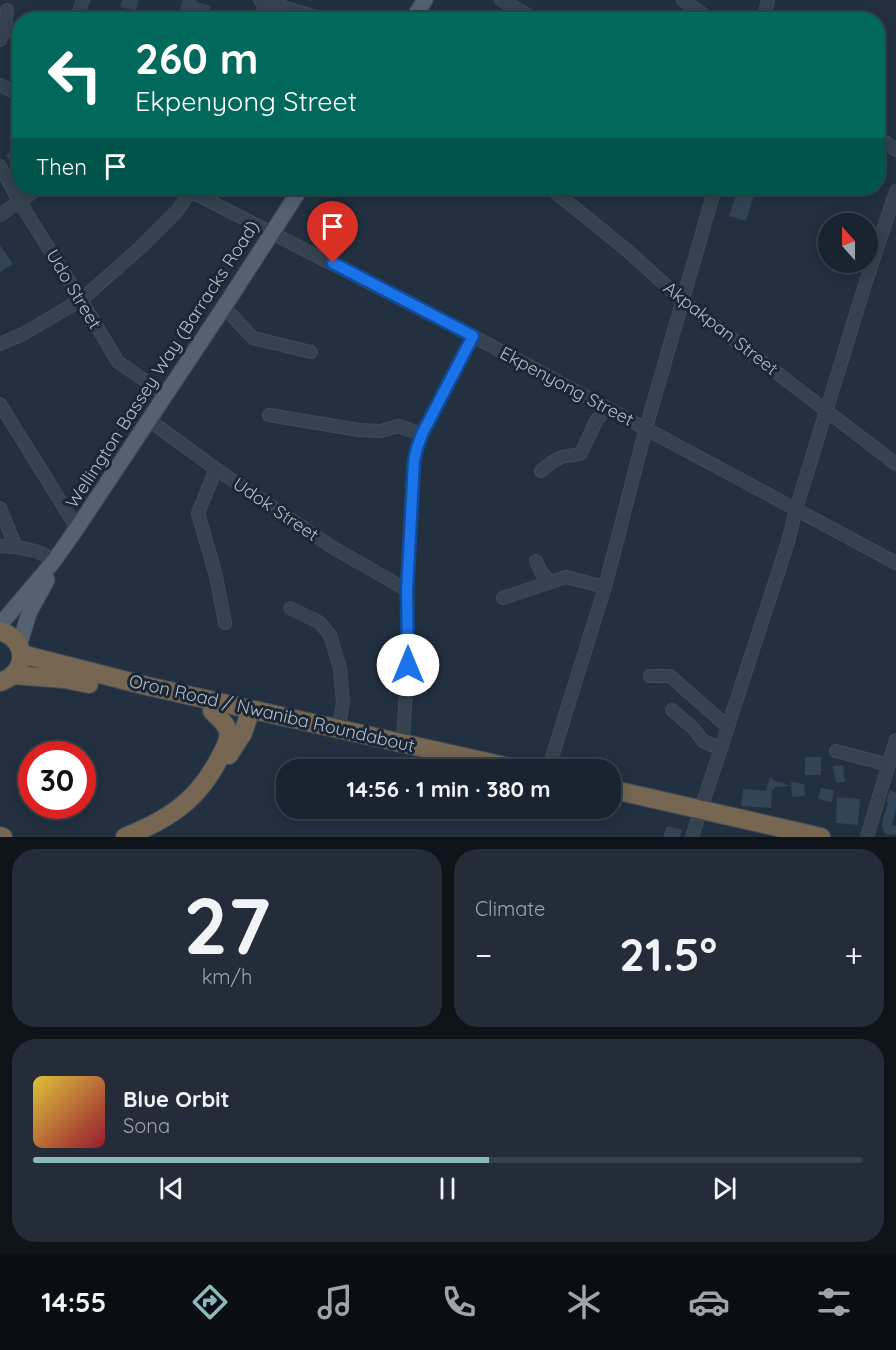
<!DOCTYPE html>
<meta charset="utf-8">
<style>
body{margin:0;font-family:Quicksand,sans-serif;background:#232c38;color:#f1f3f6;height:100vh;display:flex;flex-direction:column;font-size:22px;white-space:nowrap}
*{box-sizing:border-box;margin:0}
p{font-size:20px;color:#9fa4ab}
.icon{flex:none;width:33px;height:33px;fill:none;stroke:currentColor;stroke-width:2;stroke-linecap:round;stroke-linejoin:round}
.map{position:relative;height:837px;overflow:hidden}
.panel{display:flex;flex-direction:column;gap:12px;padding:12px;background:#0e141a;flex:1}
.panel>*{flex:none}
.top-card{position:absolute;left:12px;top:12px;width:873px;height:183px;border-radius:24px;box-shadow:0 3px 15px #0003,0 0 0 2px #38414c;background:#00695c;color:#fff;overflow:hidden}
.needle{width:39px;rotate:339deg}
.controls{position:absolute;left:818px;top:213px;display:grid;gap:12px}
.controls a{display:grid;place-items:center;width:60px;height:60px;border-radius:50%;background:#1a2430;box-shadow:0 3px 15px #0003,0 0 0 2px #38414c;font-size:30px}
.speed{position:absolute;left:18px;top:741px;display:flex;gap:12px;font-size:30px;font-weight:700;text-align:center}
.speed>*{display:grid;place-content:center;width:78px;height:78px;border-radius:50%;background:#1a2430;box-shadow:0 3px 15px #0003,0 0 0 2px #38414c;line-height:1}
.speed .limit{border:9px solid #d22;background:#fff;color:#111}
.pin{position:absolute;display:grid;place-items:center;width:51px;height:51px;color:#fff;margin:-62px -26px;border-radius:50% 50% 50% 0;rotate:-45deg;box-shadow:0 0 6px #0007}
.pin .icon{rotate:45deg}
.me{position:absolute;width:66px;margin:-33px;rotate:0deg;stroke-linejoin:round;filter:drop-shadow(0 0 4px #0008)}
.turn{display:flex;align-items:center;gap:21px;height:126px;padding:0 24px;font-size:27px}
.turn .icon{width:78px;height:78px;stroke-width:2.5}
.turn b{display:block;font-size:42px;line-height:51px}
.then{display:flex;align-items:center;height:57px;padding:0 24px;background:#0003;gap:12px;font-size:22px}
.big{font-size:45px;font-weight:700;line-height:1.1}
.panel .card{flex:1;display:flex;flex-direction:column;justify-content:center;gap:9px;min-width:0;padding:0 21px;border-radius:24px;background:#232c38}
.panel .dial{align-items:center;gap:0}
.dial b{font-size:78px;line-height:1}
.song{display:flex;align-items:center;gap:18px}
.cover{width:72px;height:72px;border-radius:9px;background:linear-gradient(135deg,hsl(50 70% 55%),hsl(350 70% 35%))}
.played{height:6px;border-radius:3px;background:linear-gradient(90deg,#8bbbb9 55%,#38414c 55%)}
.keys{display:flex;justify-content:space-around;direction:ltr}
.heat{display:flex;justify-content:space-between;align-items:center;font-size:33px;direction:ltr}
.panel .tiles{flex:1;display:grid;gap:12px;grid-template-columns:1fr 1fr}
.card:last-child{grid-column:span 2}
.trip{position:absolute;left:276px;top:759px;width:345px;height:60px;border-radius:24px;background:#1a2430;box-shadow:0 3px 15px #0003,0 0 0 2px #38414c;font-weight:700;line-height:60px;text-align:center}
.dock{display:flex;height:96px;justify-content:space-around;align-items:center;background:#0a0e13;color:#9fa4ab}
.dock .icon{width:42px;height:42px}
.dock .selected{color:#8bbbb9}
.dock b{font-size:27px;color:#f1f3f6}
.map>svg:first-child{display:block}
.building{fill:#334456}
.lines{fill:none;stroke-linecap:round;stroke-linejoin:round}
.minor-casing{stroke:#3f4b58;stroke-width:14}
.major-casing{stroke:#3f4b58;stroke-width:17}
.highway-casing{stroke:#414d5a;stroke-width:20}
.minor{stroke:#36424f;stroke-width:12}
.major{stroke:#546170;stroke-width:15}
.highway{stroke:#766652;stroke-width:18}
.route-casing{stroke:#114b97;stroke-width:15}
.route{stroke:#1a73e8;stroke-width:10}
.labels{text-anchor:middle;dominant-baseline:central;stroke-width:6;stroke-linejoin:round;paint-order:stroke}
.street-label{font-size:18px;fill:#b2bdca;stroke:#1b2734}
</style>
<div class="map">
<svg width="896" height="837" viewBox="0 0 896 837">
<rect width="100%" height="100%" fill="#223040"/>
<!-- building -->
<g class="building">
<polygon points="122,0 139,0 136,11 120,7"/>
<polygon points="183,0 197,0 196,2 211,6 206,20 193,15 191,20 176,20"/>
<polygon points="20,146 20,177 6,155"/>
<polygon points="738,188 751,188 756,189 746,221 729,216"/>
<polygon points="0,245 13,264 0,272"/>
<rect x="805" y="757" width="16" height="18"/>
<polygon points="843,765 845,782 836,783 833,766"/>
<polygon points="770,777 773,778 773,780 791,786 775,787 774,790 772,789 771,808 741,806 743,789 766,791"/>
<polygon points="791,782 804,784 805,796 792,797"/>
<polygon points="821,788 834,790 832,802 818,799"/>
<polygon points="890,790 896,793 896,810 892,825 896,826 896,835 885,834 882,827 883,818 888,802 886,802"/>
<polygon points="837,797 860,799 858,825 836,823"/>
<polygon points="667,826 682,830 680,837 663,837"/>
</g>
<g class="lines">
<defs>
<g id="minor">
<polyline points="260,0 326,20"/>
<polyline points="501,0 537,20"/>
<polyline points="683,0 711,20"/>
<polyline points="76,20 83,0"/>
<polyline points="261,20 266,0"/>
<polyline points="763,20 768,0"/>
<polyline points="0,40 5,30 7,10"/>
<polyline points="0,85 20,95"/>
<polyline points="878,137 896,150"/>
<polyline points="0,166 19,201 81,300 118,362 166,395"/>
<polyline points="184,188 473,336 896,563"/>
<polyline points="550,188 628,251 683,301 896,464"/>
<polyline points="0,215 39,188"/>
<polyline points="224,307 253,338 311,352"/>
<polyline points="0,344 23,334 81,300 141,247 177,211 193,188"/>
<polyline points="0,404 77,528"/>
<polyline points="269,415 359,430 381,431 398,426 422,434"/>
<polyline points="149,420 216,469 332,547 407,590"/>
<polyline points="216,469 198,513 216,576 225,623"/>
<path d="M541,471C548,465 556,458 565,456C571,455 575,456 581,453L596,421L607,408"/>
<polyline points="0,508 16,547"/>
<path d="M0,546C18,547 40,549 54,561"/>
<polyline points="536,561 541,572 550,582"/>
<polyline points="503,598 566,577 605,587"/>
<polyline points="290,608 319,622 330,635 340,668 343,703 338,728"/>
<polyline points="650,676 670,676 728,727"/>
<polyline points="672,710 693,728 703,741 721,749"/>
<polyline points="403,742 408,651 407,590 414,461 417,448 422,434 473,336"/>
<polyline points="836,751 889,765"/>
<polyline points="548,770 605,587 646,428 715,188"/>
<polyline points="692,837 788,542 796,509 864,288 896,191"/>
<polyline points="867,837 896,740"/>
</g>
<g id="major">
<polyline points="412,20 425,0"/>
<polyline points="0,625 54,561 77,528 224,307 301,188"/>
<polyline points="19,646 29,613 47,580"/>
</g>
<g id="highway">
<path d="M0,631C29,640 28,673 0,682"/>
<polyline points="21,654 147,686 522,770"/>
<polyline points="13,675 65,679 89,684"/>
<polyline points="229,755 243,733 248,718"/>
<polyline points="610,789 821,837"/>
<polyline points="0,836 3,837"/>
<path d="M125,837C169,819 197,801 219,759C224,750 232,738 227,728C224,722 217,716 212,711"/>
</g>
</defs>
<!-- minor casing -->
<use href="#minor" class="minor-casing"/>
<!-- major casing -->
<use href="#major" class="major-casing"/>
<!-- highway casing -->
<use href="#highway" class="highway-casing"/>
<!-- minor -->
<use href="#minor" class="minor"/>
<!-- major -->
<use href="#major" class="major"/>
<!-- highway -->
<use href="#highway" class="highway"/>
</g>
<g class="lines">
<defs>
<polyline id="route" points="333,263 473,336 422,434 417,448 414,461 407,590 408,665"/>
</defs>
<!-- route casing -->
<use href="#route" class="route-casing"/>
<!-- route -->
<use href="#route" class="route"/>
</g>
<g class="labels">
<!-- street labels -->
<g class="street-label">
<text transform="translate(74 289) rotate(59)">Udo Street</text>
<text transform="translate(721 328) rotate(38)">Akpakpan Street</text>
<text transform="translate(162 364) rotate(-57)">Wellington Bassey Way (Barracks Road)</text>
<text transform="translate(567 386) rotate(28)">Ekpenyong Street</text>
<text transform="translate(276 509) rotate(34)">Udok Street</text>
<text transform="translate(272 713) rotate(13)">Oron Road / Nwaniba Roundabout</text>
</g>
</g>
</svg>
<div class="controls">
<a><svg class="needle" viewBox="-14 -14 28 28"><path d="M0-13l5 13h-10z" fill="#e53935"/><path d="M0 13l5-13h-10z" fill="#9fa4ab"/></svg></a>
</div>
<div class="speed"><div class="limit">30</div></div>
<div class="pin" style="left:333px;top:263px;background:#d93025"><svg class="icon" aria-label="arrive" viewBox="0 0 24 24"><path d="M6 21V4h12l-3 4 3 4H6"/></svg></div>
<svg class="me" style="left:408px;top:665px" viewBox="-20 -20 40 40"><circle r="19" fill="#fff"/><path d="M0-13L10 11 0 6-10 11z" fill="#1a73e8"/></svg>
<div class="trip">14:56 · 1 min · 380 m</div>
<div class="top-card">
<div class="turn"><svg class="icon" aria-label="left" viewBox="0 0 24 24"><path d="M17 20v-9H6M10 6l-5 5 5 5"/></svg><div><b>260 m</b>Ekpenyong Street</div></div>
<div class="then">Then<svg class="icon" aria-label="arrive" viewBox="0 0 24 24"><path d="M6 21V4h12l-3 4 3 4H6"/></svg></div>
</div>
</div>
<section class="panel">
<div class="tiles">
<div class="card dial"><b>27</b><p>km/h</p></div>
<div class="card"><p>Climate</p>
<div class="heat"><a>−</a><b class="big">21.5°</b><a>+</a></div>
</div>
<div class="card">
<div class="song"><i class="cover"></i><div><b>Blue Orbit</b><p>Sona</p></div></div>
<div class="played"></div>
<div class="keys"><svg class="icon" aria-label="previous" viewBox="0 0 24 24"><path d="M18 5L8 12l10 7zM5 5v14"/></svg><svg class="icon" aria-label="pause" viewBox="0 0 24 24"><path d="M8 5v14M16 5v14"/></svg><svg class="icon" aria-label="next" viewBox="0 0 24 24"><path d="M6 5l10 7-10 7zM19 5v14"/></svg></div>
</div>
</div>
</section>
<nav class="dock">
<b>14:55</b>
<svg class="icon selected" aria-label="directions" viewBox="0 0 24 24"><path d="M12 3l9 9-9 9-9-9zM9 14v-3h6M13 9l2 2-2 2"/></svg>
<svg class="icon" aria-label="music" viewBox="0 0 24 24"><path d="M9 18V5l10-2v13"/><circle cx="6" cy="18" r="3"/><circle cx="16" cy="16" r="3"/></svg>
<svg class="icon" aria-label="phone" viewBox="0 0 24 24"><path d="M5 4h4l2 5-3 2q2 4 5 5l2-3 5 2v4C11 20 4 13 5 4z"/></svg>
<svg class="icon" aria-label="climate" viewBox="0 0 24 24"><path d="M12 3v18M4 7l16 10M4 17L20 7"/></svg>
<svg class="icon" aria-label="car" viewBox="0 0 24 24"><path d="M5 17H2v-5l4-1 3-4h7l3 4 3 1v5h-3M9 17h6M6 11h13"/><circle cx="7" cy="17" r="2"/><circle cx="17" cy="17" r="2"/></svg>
<svg class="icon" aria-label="filters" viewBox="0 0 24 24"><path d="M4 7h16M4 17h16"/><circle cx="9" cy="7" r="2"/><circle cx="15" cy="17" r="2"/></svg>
</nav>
